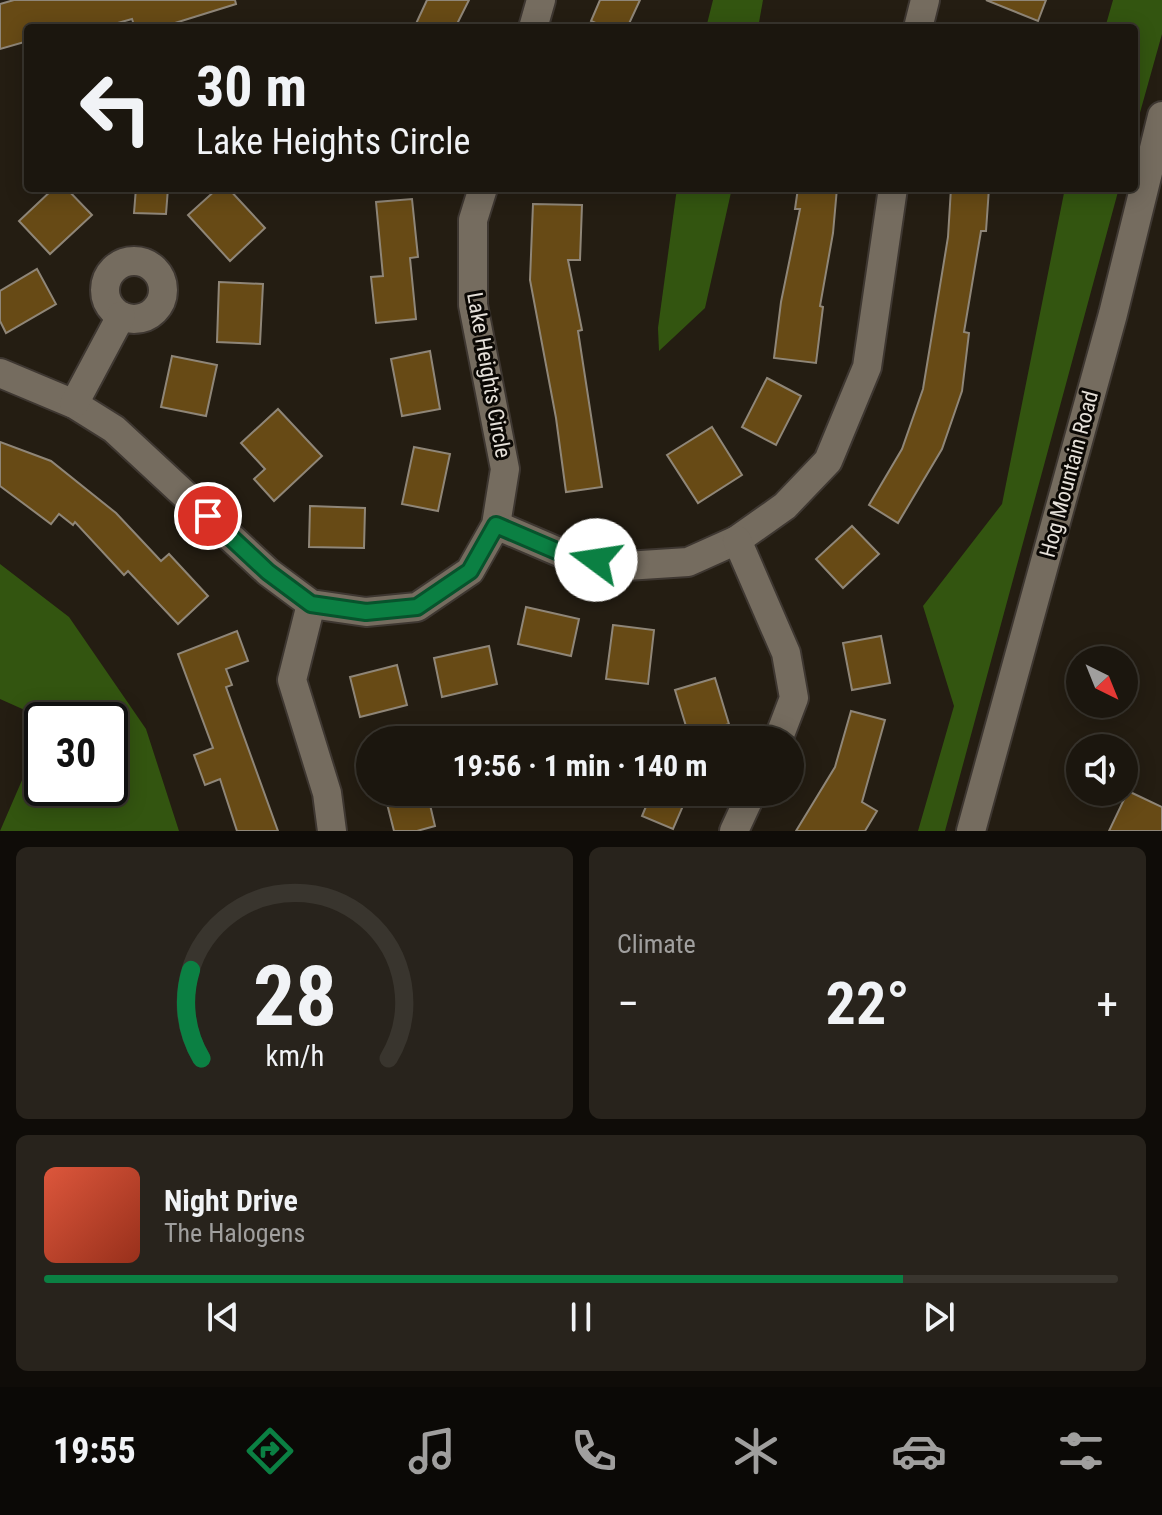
<!DOCTYPE html>
<meta charset="utf-8">
<style>
body{margin:0;font-family:"Roboto Condensed",sans-serif;background:#28231c;color:#f1f3f6;height:100vh;display:flex;flex-direction:column;font-size:30px;white-space:nowrap}
*{box-sizing:border-box;margin:0}
p{font-size:26px;color:#a09f9e}
.icon{flex:none;width:44px;height:44px;fill:none;stroke:currentColor;stroke-width:2;stroke-linecap:round;stroke-linejoin:round}
.map{position:relative;height:831px;overflow:hidden}
.side{display:flex;flex-direction:column;gap:16px;padding:16px;background:#0f0c08;flex:1}
.side>*{flex:none}
.hud{position:absolute;left:24px;top:24px;width:1114px;height:168px;border-radius:8px;box-shadow:0 4px 20px #0003,0 0 0 2px #39352e;background:#1b160e;color:#f1f3f6;overflow:hidden}
.needle{width:52px;rotate:137deg}
.fabs{position:absolute;left:1066px;top:646px;display:grid;gap:16px}
.fabs a{display:grid;place-items:center;width:72px;height:72px;border-radius:50%;background:#1b160e;box-shadow:0 4px 20px #0003,0 0 0 2px #39352e;font-size:40px}
.speed{position:absolute;left:24px;top:702px;display:flex;gap:16px;font-size:40px;font-weight:700;text-align:center}
.speed>*{display:grid;place-content:center;width:104px;height:104px;border-radius:50%;background:#1b160e;box-shadow:0 4px 20px #0003,0 0 0 2px #39352e;line-height:1}
.speed .limit{border:4px solid #111;border-radius:12px;background:#fff;color:#111}
.pin{position:absolute;display:grid;place-items:center;width:68px;height:68px;color:#fff;margin:-34px;border:4px solid #fff;border-radius:50%;box-shadow:0 2px 8px #0007}
.me{position:absolute;width:88px;margin:-44px;rotate:284deg;stroke-linejoin:round;filter:drop-shadow(0 0 6px #0008)}
.turn{display:flex;align-items:center;gap:28px;height:168px;padding:0 40px;font-size:36px}
.turn .icon{width:104px;height:104px;stroke-width:2.5}
.turn b{display:block;font-size:56px;line-height:68px}
.big{font-size:60px;font-weight:700;line-height:1.1}
.side .card{flex:1;display:flex;flex-direction:column;justify-content:center;gap:12px;min-width:0;padding:0 28px;border-radius:12px;background:#28231c}
.side .dial{align-items:center;gap:0}
.dial svg{height:208px;overflow:visible;fill:none;stroke:#39352e;stroke-width:7;stroke-linecap:round;text-anchor:middle}
.dial text{fill:#f1f3f6;stroke:none}
.song{display:flex;align-items:center;gap:24px}
.cover{width:96px;height:96px;border-radius:12px;background:linear-gradient(135deg,hsl(10 70% 55%),hsl(10 70% 35%))}
.played{height:8px;border-radius:4px;background:linear-gradient(90deg,#0b8043 80%,#39352e 80%)}
.keys{display:flex;justify-content:space-around;direction:ltr}
.heat{display:flex;justify-content:space-between;align-items:center;font-size:44px;direction:ltr}
.side .tiles{flex:1;display:grid;gap:16px;grid-template-columns:1fr 1fr}
.card:last-child{grid-column:span 2}
.trip{position:absolute;left:356px;top:726px;width:448px;height:80px;border-radius:40px;background:#1b160e;box-shadow:0 4px 20px #0003,0 0 0 2px #39352e;font-weight:700;line-height:80px;text-align:center}
.dock{display:flex;height:128px;justify-content:space-around;align-items:center;background:#0b0906;color:#a09f9e}
.dock .icon{width:56px;height:56px}
.dock .active{color:#0b8043}
.dock b{font-size:36px;color:#f1f3f6}
.map>svg:first-child{display:block}
.forest{fill:#335510}
.building{fill:#674a15;stroke:#8f8678;stroke-width:2}
.lines{fill:none;stroke-linecap:round;stroke-linejoin:round}
.minor-casing{stroke:#3e3731;stroke-width:32}
.minor{stroke:#756c5f;stroke-width:28}
.route-casing{stroke:#07532c;stroke-width:20}
.route{stroke:#0b8043;stroke-width:14}
.labels{text-anchor:middle;dominant-baseline:central;stroke-width:6;stroke-linejoin:round;paint-order:stroke}
.street-label{font-size:22px;fill:#e6e1da;stroke:#0b0804}
</style>
<div class="map">
<svg width="1162" height="831" viewBox="0 0 1162 831">
<rect width="100%" height="100%" fill="#241d12"/>
<!-- forest -->
<g class="forest">
<polygon points="713,0 763,0 758,28 706,28"/>
<polygon points="1113,0 1162,0 1162,34 1134,134 1134,28 1105,28"/>
<polygon points="677,188 732,188 705,308 659,351 658,328"/>
<polygon points="1065,188 1119,188 945,831 918,831 954,706 923,606 1002,504"/>
<polygon points="0,564 69,617 146,729 179,831 0,831 42,734 42,788 110,788 110,720 47,720 0,699"/>
</g>
<!-- building -->
<g class="building">
<polygon points="14,0 235,0 236,4 159,28 135,28 132,19 100,28 28,28 28,41 0,49 0,4"/>
<polygon points="427,0 469,0 455,28 414,28"/>
<polygon points="600,0 640,0 627,28 607,28 591,21"/>
<polygon points="986,0 1046,0 1038,21"/>
<polygon points="54,188 66,188 92,215 50,254 19,221"/>
<polygon points="136,188 168,188 166,214 134,213"/>
<polygon points="218,188 228,188 265,228 230,261 188,215"/>
<polygon points="798,188 837,188 833,233 820,306 823,307 816,363 774,358 781,302 800,209 795,209"/>
<polygon points="951,188 989,188 986,231 981,231 964,332 969,333 962,391 942,449 898,523 869,505 902,449 923,389 948,237"/>
<polygon points="412,199 418,257 410,258 416,319 376,323 371,277 383,276 376,202"/>
<polygon points="533,204 582,205 580,260 568,260 582,330 578,331 602,487 566,492 556,418 530,280"/>
<polygon points="37,269 56,304 6,333 0,321 0,291"/>
<polygon points="219,282 263,284 260,344 217,342"/>
<polygon points="430,351 440,409 402,416 391,359"/>
<polygon points="172,356 217,365 206,416 161,407"/>
<polygon points="767,378 801,396 776,445 742,427"/>
<polygon points="278,409 322,456 274,501 254,479 265,469 241,443"/>
<polygon points="712,427 742,475 698,503 667,455"/>
<polygon points="0,442 51,461 116,513 161,561 169,554 208,596 178,624 128,571 124,575 75,522 73,525 59,514 51,524 0,486"/>
<polygon points="414,447 450,454 438,511 402,504"/>
<polygon points="310,506 365,508 364,548 309,547"/>
<polygon points="852,526 879,554 843,588 816,559"/>
<polygon points="526,607 579,619 571,656 518,644"/>
<polygon points="613,625 654,630 648,684 606,679"/>
<polygon points="237,631 248,661 226,669 232,685 226,687 278,831 237,831 220,779 205,785 194,755 213,748 178,654"/>
<polygon points="881,636 890,683 852,690 843,643"/>
<polygon points="489,646 497,684 442,697 434,658"/>
<polygon points="397,665 407,705 360,717 350,677"/>
<polygon points="715,678 729,724 689,736 675,690"/>
<polygon points="851,711 885,720 862,802 877,811 865,831 796,831 835,767"/>
<polygon points="1128,791 1162,807 1162,831 1109,831"/>
<polygon points="384,792 427,792 435,826 417,831 394,831"/>
<polygon points="652,792 689,792 673,829 642,816"/>
</g>
<g class="lines">
<defs>
<g id="minor">
<polyline points="533,28 541,0"/>
<polyline points="918,28 925,0"/>
<circle cx="134" cy="290" r="29"/>
<polyline points="0,373 74,404 114,429 268,572 311,604 366,612 417,607 470,571 496,525 505,469 473,305 473,220 483,188"/>
<polyline points="74,404 121,316"/>
<polyline points="496,525 566,555 626,566 688,562 737,540 785,506 828,461 867,367 893,188"/>
<polyline points="737,540 786,653 794,698 778,740"/>
<polyline points="311,604 292,680 327,793 332,831"/>
<polyline points="734,831 752,792"/>
<polyline points="971,831 1113,314 1162,116"/>
</g>
</defs>
<!-- minor casing -->
<use href="#minor" class="minor-casing"/>
<!-- minor -->
<use href="#minor" class="minor"/>
</g>
<g class="lines">
<defs>
<polyline id="route" points="208,516 268,572 311,604 366,612 417,607 470,571 496,525 566,555 596,560"/>
</defs>
<!-- route casing -->
<use href="#route" class="route-casing"/>
<!-- route -->
<use href="#route" class="route"/>
</g>
<g class="labels">
<!-- street labels -->
<g class="street-label">
<text transform="translate(489 375) rotate(80)">Lake Heights Circle</text>
<text transform="translate(1069 474) rotate(-75)">Hog Mountain Road</text>
</g>
</g>
</svg>
<div class="fabs">
<a><svg class="needle" viewBox="-14 -14 28 28"><path d="M0-13l5 13h-10z" fill="#e53935"/><path d="M0 13l5-13h-10z" fill="#a09f9e"/></svg></a>
<a><svg class="icon" aria-label="sound" viewBox="0 0 24 24"><path d="M4 9h4l5-4v14l-5-4H4zM17 9q2 3 0 6"/></svg></a>
</div>
<div class="speed"><div class="limit">30</div></div>
<div class="pin" style="left:208px;top:516px;background:#d93025"><svg class="icon" aria-label="arrive" viewBox="0 0 24 24"><path d="M6 21V4h12l-3 4 3 4H6"/></svg></div>
<svg class="me" style="left:596px;top:560px" viewBox="-20 -20 40 40"><circle r="19" fill="#fff"/><path d="M0-13L10 11 0 6-10 11z" fill="#0b8043"/></svg>
<div class="trip">19:56 · 1 min · 140 m</div>
<div class="hud">
<div class="turn"><svg class="icon" aria-label="left" viewBox="0 0 24 24"><path d="M17 20v-9H6M10 6l-5 5 5 5"/></svg><div><b>30 m</b>Lake Heights Circle</div></div>
</div>
</div>
<section class="side">
<div class="tiles">
<div class="card dial"><svg viewBox="0 0 100 80">
<path d="M14 69A42 42 0 1 1 86 69"/>
<path d="M14 69A42 42 0 0 1 10 35" stroke="#0b8043"/>
<text x="50" y="56" font-size="32" font-weight="700">28</text>
<text x="50" y="72" font-size="11">km/h</text>
</svg></div>
<div class="card"><p>Climate</p>
<div class="heat"><a>−</a><b class="big">22°</b><a>+</a></div>
</div>
<div class="card">
<div class="song"><i class="cover"></i><div><b>Night Drive</b><p>The Halogens</p></div></div>
<div class="played"></div>
<div class="keys"><svg class="icon" aria-label="previous" viewBox="0 0 24 24"><path d="M18 5L8 12l10 7zM5 5v14"/></svg><svg class="icon" aria-label="pause" viewBox="0 0 24 24"><path d="M8 5v14M16 5v14"/></svg><svg class="icon" aria-label="next" viewBox="0 0 24 24"><path d="M6 5l10 7-10 7zM19 5v14"/></svg></div>
</div>
</div>
</section>
<nav class="dock">
<b>19:55</b>
<svg class="icon active" aria-label="directions" viewBox="0 0 24 24"><path d="M12 3l9 9-9 9-9-9zM9 14v-3h6M13 9l2 2-2 2"/></svg>
<svg class="icon" aria-label="music" viewBox="0 0 24 24"><path d="M9 18V5l10-2v13"/><circle cx="6" cy="18" r="3"/><circle cx="16" cy="16" r="3"/></svg>
<svg class="icon" aria-label="phone" viewBox="0 0 24 24"><path d="M5 4h4l2 5-3 2q2 4 5 5l2-3 5 2v4C11 20 4 13 5 4z"/></svg>
<svg class="icon" aria-label="climate" viewBox="0 0 24 24"><path d="M12 3v18M4 7l16 10M4 17L20 7"/></svg>
<svg class="icon" aria-label="car" viewBox="0 0 24 24"><path d="M5 17H2v-5l4-1 3-4h7l3 4 3 1v5h-3M9 17h6M6 11h13"/><circle cx="7" cy="17" r="2"/><circle cx="17" cy="17" r="2"/></svg>
<svg class="icon" aria-label="filters" viewBox="0 0 24 24"><path d="M4 7h16M4 17h16"/><circle cx="9" cy="7" r="2"/><circle cx="15" cy="17" r="2"/></svg>
</nav>
